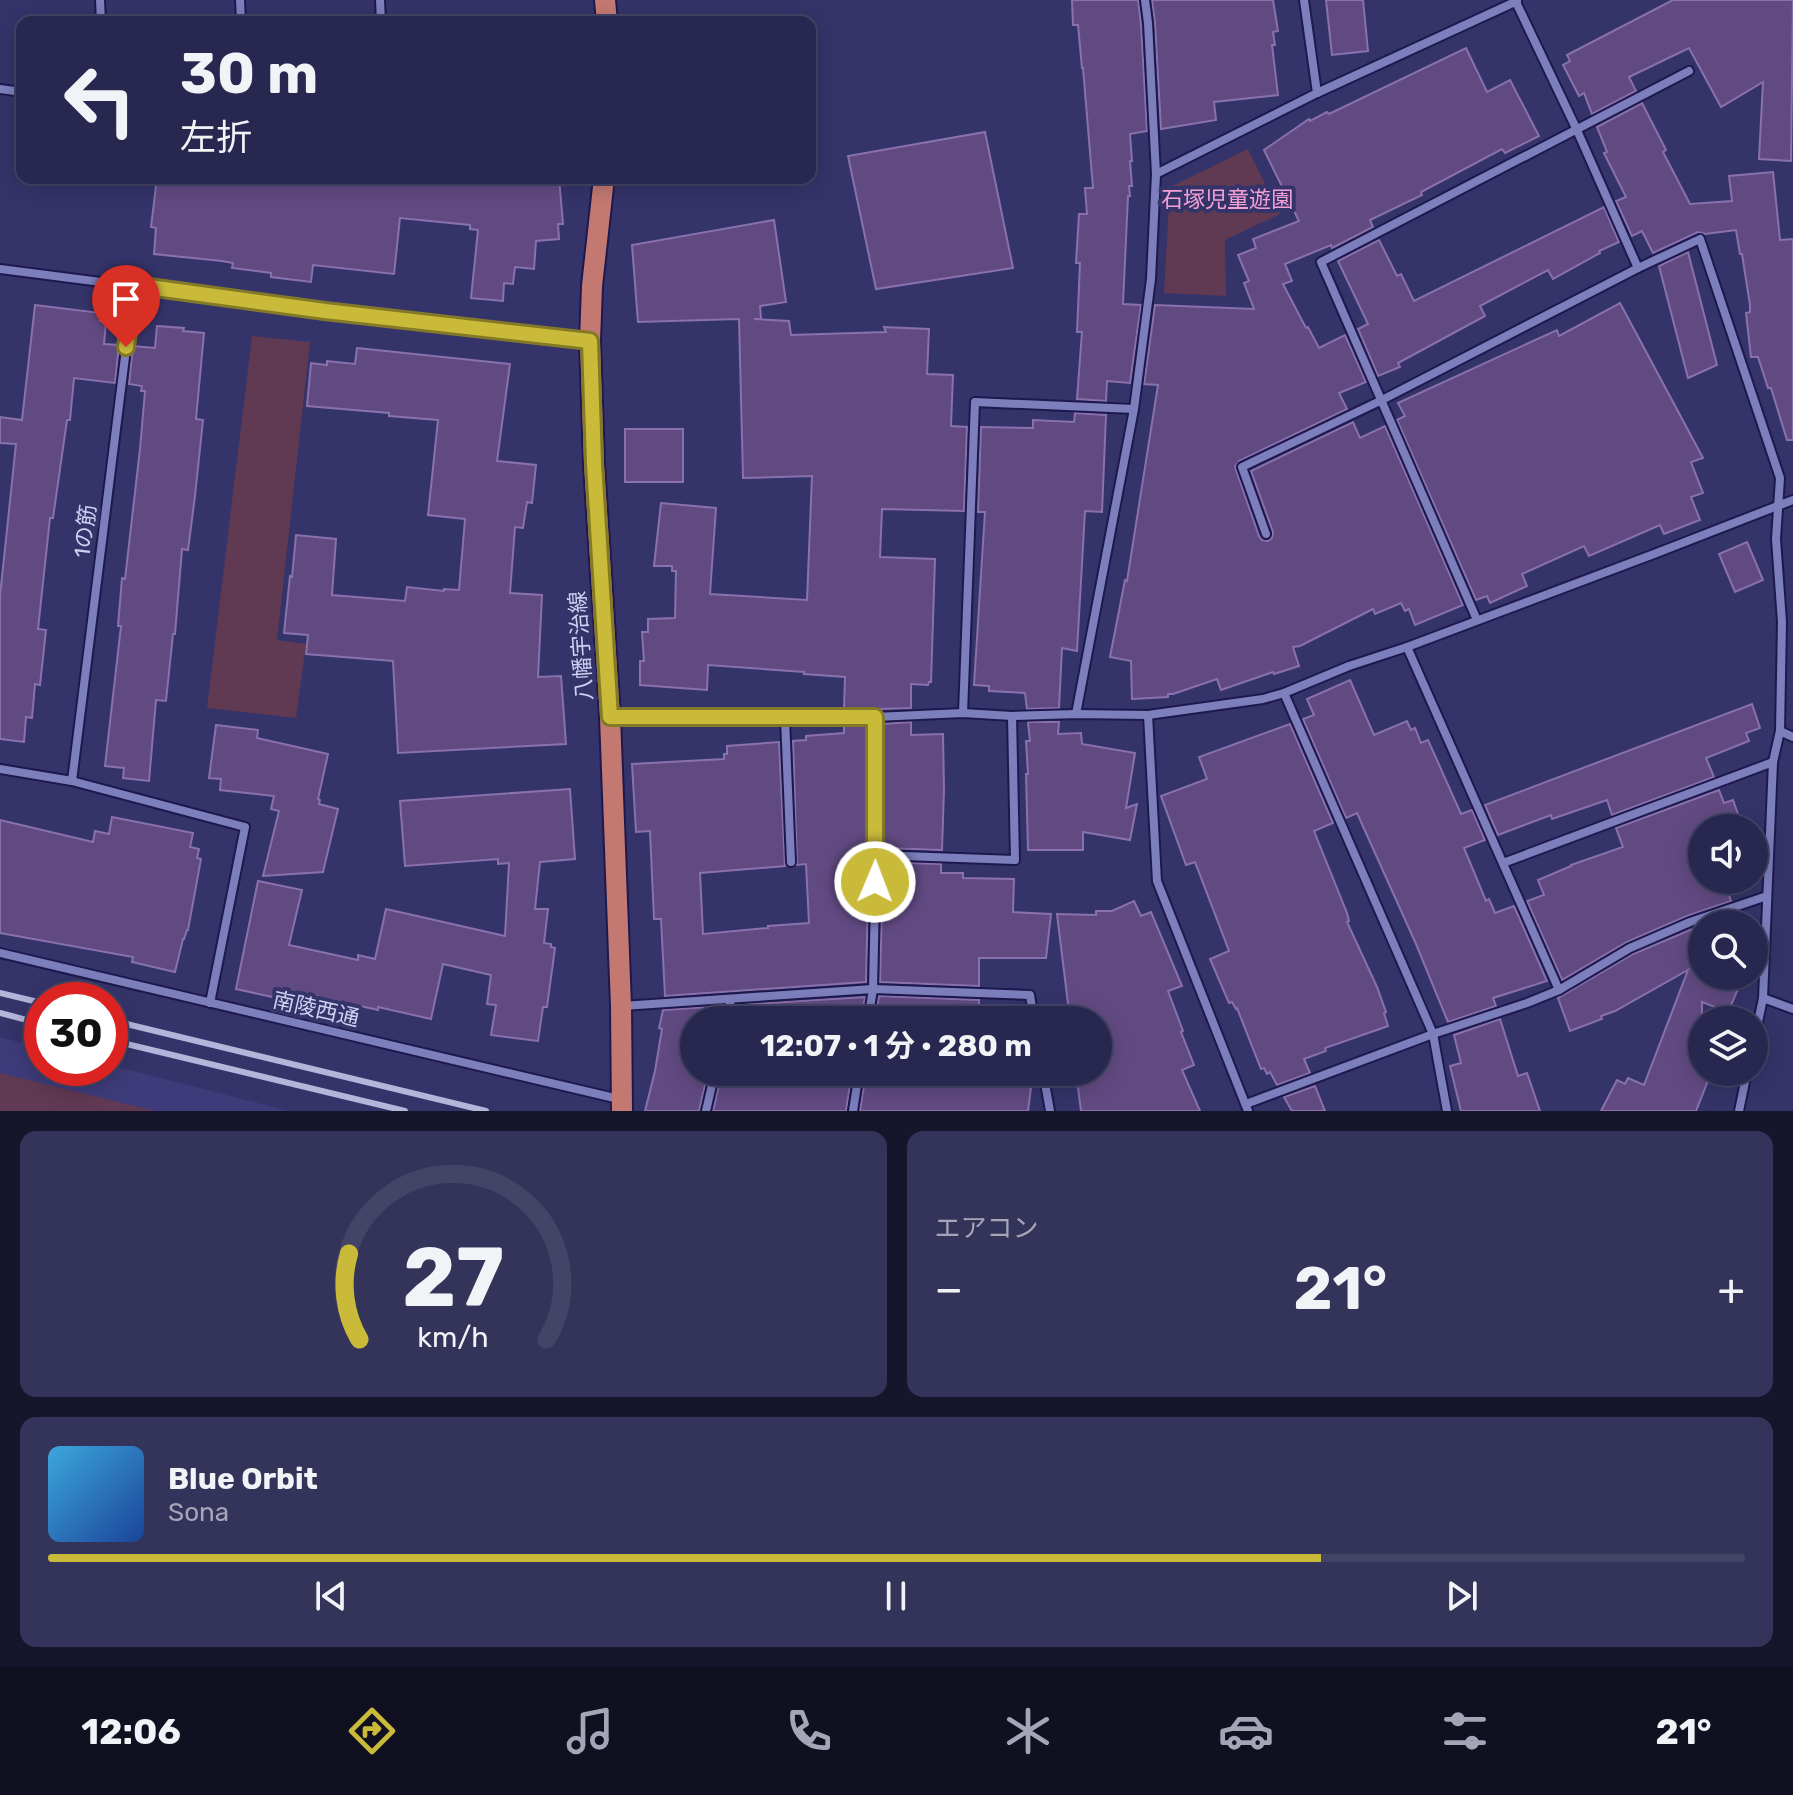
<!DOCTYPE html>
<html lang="ja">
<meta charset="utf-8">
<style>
body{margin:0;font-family:Rubik,"Noto Sans JP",sans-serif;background:#34335a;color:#f1f3f6;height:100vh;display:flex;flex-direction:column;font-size:30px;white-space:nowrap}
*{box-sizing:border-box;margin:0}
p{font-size:26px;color:#a5a5b7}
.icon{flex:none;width:44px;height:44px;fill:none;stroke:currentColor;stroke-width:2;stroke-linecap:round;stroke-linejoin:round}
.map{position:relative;height:1111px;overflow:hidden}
.panel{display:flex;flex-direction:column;gap:20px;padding:20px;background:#16152c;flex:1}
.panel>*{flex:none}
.hud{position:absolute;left:16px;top:16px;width:800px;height:168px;border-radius:16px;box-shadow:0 4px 20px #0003,0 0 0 2px #444467;background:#282750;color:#f1f3f6;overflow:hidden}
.fabs{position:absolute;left:1688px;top:814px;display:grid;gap:16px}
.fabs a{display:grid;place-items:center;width:80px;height:80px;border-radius:50%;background:#282750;box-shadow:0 4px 20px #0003,0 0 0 2px #444467;font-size:40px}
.speed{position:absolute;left:24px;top:982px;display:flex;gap:16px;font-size:40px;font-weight:700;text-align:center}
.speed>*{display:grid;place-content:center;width:104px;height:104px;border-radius:50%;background:#282750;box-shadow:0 4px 20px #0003,0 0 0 2px #444467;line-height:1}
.speed .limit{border:12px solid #d22;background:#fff;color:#111}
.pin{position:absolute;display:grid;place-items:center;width:68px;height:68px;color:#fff;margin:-82px -34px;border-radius:50% 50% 50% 0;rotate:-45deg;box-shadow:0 0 8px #0007}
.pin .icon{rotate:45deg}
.me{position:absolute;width:88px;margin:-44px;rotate:1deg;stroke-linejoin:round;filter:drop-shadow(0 0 6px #0008)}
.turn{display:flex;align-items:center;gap:28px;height:168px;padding:0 32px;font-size:36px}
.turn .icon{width:104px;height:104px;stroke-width:2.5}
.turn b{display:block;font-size:56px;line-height:68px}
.big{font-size:60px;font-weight:700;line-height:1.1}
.panel .card{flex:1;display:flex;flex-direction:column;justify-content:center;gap:12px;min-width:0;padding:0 28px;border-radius:16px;background:#34335a}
.panel .dial{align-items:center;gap:0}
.dial svg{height:208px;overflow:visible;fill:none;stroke:#444467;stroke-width:7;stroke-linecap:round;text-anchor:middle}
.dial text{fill:#f1f3f6;stroke:none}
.song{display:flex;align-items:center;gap:24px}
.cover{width:96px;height:96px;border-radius:12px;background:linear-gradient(135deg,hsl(200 70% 55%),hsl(220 70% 35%))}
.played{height:8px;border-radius:4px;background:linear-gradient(90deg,#caba3a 75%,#444467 75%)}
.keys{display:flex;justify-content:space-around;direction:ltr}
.heat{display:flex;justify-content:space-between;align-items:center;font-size:44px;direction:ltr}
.panel .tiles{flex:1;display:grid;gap:20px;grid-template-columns:1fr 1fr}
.card:last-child{grid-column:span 2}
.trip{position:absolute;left:680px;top:1006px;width:432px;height:80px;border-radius:40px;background:#282750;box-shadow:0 4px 20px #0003,0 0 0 2px #444467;font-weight:700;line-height:80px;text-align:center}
.tab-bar{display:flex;height:128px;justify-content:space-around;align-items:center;background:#101020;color:#a5a5b7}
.tab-bar .icon{width:56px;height:56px}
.tab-bar .selected{color:#caba3a}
.tab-bar b{font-size:36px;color:#f1f3f6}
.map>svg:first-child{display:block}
.built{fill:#3e3b7a}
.green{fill:#603952}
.building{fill:#614a82;stroke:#8971ad;stroke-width:2}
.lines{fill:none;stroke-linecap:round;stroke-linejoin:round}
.minor-casing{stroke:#1e194d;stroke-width:12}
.primary-casing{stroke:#1e194d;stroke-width:24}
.minor{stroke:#7d7fbd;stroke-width:8}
.primary{stroke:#c37972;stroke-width:20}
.rail{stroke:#b3b6da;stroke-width:6}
.route-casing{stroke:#837926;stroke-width:20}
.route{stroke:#caba3a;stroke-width:14}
.labels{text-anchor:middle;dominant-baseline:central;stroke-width:8;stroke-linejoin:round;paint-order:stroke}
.park-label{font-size:22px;fill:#f5a0d5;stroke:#35346a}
.street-label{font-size:22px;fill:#cdd0f1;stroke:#35346a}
</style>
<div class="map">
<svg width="1793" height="1111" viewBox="0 0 1793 1111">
<rect width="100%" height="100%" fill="#35346a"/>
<!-- built -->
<polygon class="built" points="0,1037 42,1048 42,1068 110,1068 110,1065 289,1111 0,1111"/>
<!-- green -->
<g class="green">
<polygon points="1248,149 1280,214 1225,240 1226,296 1164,293 1170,187"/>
<polygon points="252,336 310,342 277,640 306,644 296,718 207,708"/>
<polygon points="0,1073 155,1111 0,1111"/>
</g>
<!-- building -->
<g class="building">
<polygon points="1072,0 1138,0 1141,24 1147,131 1130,134 1132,161 1130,161 1132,186 1129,186 1130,196 1128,196 1123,304 1141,305 1130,383 1107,381 1106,401 1077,399 1082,332 1077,332 1080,263 1076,263 1079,214 1087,214 1085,188 1093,188 1083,68 1082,68 1078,25 1073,25"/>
<polygon points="1152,0 1273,0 1278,31 1273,32 1275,45 1272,45 1278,95 1214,102 1216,120 1161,129 1155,23"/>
<polygon points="1326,0 1363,0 1368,51 1332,55"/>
<polygon points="1673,0 1793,0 1791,161 1759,159 1763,82 1721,107 1689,48 1629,77 1636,91 1592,114 1584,93 1579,96 1563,65 1570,61 1567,55"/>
<polygon points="1466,48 1487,92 1510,80 1539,136 1505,153 1502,149 1421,192 1422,195 1370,220 1373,227 1332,248 1331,245 1285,264 1292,281 1283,284 1306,328 1308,327 1319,348 1345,335 1366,382 1339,393 1347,409 1239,461 1235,467 1259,536 1262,540 1268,541 1272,538 1273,532 1251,471 1353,422 1360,438 1385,426 1463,605 1415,625 1409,609 1405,611 1401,603 1375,614 1373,609 1300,646 1293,647 1299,666 1274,674 1273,672 1221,690 1217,679 1173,694 1168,694 1168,697 1132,699 1131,661 1110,657 1125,580 1127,581 1158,385 1144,384 1155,305 1254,309 1244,283 1249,281 1238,255 1256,248 1253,239 1299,221 1264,150 1309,119 1310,121 1327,112 1329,114"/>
<polygon points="1642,103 1666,150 1663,152 1690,204 1732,201 1729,176 1773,172 1780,240 1793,239 1793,440 1787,440 1771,388 1768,388 1758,357 1751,357 1746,313 1750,312 1750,305 1742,254 1740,254 1736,230 1705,234 1698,232 1653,253 1642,231 1632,236 1616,201 1626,197 1604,153 1607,152 1597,127"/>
<polygon points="985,132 1013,268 876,289 848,156"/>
<polygon points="157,178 559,178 563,224 558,224 559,239 536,241 534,269 515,267 513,284 504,283 503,301 471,298 478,230 470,229 470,225 400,218 394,274 313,265 311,282 271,277 271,273 232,268 233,263 222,261 154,254 156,228 151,227"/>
<polygon points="1604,207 1619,242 1599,251 1600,253 1553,279 1548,270 1480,306 1485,316 1398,363 1400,367 1378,376 1358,329 1368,324 1338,261 1379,240 1397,276 1401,274 1414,301"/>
<polygon points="774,220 786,302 760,306 761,319 754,319 789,321 791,335 886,332 884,327 929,329 927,374 953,375 951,426 967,427 964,511 882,509 880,557 935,559 931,682 929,682 928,685 911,684 911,708 844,710 845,677 804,674 804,672 708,665 707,690 640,685 640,661 644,661 642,632 648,632 648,619 675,618 676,571 672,571 672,566 654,566 661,503 716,508 710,594 807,600 812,476 743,478 739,319 638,322 632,245"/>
<polygon points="1688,252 1717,365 1688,378 1659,266"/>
<polygon points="1620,303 1703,458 1691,462 1703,493 1691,497 1700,520 1664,534 1660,525 1589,556 1584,546 1522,574 1527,586 1490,603 1487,596 1476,600 1397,420 1405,416 1398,403 1557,330 1559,336"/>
<polygon points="35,305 101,313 100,321 106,322 104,344 119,345 115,383 74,378 70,420 67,420 53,518 50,518 38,629 46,630 40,685 35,684 32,718 26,717 24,742 0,739 0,596 16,444 0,443 0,417 22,420"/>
<polygon points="157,326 184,328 183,331 204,333 196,419 203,420 195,496 188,550 182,549 175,634 173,634 166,701 156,700 149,781 123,778 124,768 105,766 121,626 118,626 122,578 125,579 140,449 145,391 141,391 142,386 129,384 133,346 155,348"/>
<polygon points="357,348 510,364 497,461 536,465 532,503 527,502 523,528 515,527 510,593 542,595 538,677 561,676 566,744 398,753 393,661 306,654 308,635 284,633 290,576 292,577 296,535 336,539 332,595 405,601 407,587 444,591 444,589 459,590 465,519 428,515 438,420 389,416 389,413 307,406 311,363 327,365 327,361 355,364"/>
<polygon points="1075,413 1106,415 1102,512 1085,511 1077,651 1062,648 1059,708 1027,709 1025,693 989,691 989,686 974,685 985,512 978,512 981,427 1033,428 1033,420 1074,422"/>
<rect x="625" y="429" width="58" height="53"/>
<polygon points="1747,542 1763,580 1735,592 1719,554"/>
<polygon points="1350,680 1374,735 1407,721 1411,730 1415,728 1421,743 1428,740 1461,814 1472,810 1485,840 1464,848 1486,901 1489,899 1495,913 1514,906 1547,981 1493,998 1496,1006 1448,1022 1416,944 1357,813 1346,818 1303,719 1314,715 1307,699"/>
<polygon points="1752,704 1760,728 1746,733 1749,741 1706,758 1714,777 1612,815 1607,800 1552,819 1551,815 1498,835 1485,805"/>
<polygon points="911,722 911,735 943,734 944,789 942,850 883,848 882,724"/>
<polygon points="1028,722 1059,722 1058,734 1081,733 1082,744 1135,753 1126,808 1137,804 1130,840 1083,832 1083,850 1028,850 1026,774 1028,774 1026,741 1030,741"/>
<polygon points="844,724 868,724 869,855 866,982 665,996 661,919 654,919 650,831 636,832 632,764 724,759 724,754 727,754 727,746 779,742 785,866 700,873 703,934 768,928 768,926 809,923 806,864 797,865 793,741 806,740 806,736 844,733"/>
<polygon points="1290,724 1333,823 1314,831 1347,913 1349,921 1347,922 1377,987 1386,1012 1384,1013 1388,1026 1325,1048 1326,1051 1304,1059 1310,1073 1277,1085 1270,1072 1267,1074 1264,1068 1261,1069 1237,1008 1236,1009 1232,1002 1229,1003 1210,959 1229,951 1195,862 1186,865 1161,796 1207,779 1199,757"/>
<polygon points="216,725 258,730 257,738 328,754 318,799 320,800 319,804 338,809 323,872 263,876 279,811 271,809 274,796 220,790 221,779 209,778"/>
<polygon points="570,789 575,859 540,862 535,909 548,909 544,943 551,944 551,947 555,948 547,1007 543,1007 538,1041 491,1035 496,1005 487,1004 491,975 443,964 431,1019 378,1007 378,1010 302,993 300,1003 236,989 258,881 302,890 289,945 358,960 358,955 375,959 386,909 505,936 509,863 498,864 498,859 405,866 400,801"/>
<polygon points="1719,790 1724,803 1733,800 1743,828 1702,828 1702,880 1724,880 1731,901 1687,916 1627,942 1562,980 1527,901 1544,895 1538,880 1571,866 1571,865 1623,847 1616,828"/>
<polygon points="112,817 193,833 190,847 199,849 197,858 201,859 188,930 187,930 184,939 183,939 175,972 132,962 133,957 0,933 0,820 93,842 95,831 109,834"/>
<polygon points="883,862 941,864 941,873 963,873 963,878 1014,879 1013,912 1051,914 1046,958 979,958 979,986 880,982"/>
<polygon points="1134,901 1141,916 1151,912 1182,986 1168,991 1183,1031 1181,1032 1194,1065 1182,1070 1200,1111 1081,1111 1076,1072 1098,1072 1098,1020 1070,1020 1057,914 1096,915 1096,911 1112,911"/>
<polygon points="1702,925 1702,976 1707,976 1738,989 1728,1012 1702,1002 1702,1072 1711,1073 1696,1111 1601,1111 1617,1080 1625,1084 1628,1078 1644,1085 1688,970 1615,1011 1601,1016 1602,1019 1570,1031 1558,998 1633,954"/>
<polygon points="879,996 979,1000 979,1020 875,1020"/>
<polygon points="865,997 861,1020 733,1020 737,1005"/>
<polygon points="722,1006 719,1020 694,1020 694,1072 708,1072 699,1111 645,1111 655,1071 662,1029 659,1028 663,1010"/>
<polygon points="1500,1019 1518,1076 1527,1073 1540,1111 1461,1111 1450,1066 1461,1063 1454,1035"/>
<polygon points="722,1072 852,1072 846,1111 713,1111"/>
<polygon points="866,1072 1033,1072 1028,1111 860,1111"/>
<polygon points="1315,1086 1325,1111 1292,1111 1284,1097"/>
</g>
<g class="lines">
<defs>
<g id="minor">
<polyline points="100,0 101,22"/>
<polyline points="240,0 241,22"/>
<polyline points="380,0 381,22"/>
<polyline points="1145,0 1148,23 1156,174"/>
<polyline points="1304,0 1317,93"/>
<polyline points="1515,0 1576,128 1638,268 1700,239 1780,478 1776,539 1782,622 1780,731 1773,762 1763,998 1754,1042"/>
<polyline points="0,89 22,92"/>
<polyline points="0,269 325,311 589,341"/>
<polyline points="1266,534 1242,467 1380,401 1638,268"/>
<polyline points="1477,620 1321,262 1689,71"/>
<polyline points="1407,647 1559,990"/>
<polyline points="1284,693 1433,1034 1447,1111"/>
<polyline points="963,713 975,402 1134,409"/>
<polyline points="1076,714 1134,409 1151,279 1156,174 1317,93 1517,1"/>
<polyline points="1148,715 1157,881 1248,1111"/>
<polyline points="610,717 875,717 963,713 1012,716 1076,714 1148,715 1263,699 1284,693 1349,666 1407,647 1654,554 1793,500"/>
<polyline points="785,718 791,862"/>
<polyline points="1780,731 1793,737"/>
<polyline points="0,769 72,781 245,827 210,1003"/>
<polyline points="72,781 134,285"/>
<polyline points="876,855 1015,860 1012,716"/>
<polyline points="1503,863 1773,762"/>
<polyline points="0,953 623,1100"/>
<polyline points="1763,998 1793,1009"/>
<polyline points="622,1006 873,989 876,855 875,717"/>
<polyline points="726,1020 731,999"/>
<polyline points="868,1020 873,989 1030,995 1034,1020"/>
<polyline points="1043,1072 1050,1111"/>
<polyline points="1246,1104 1433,1034 1527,1003 1559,990 1630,948 1690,922 1767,896"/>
<polyline points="706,1111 715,1072"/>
<polyline points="853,1111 859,1072"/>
<polyline points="1739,1111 1747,1072"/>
</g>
<g id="primary">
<polyline points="605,0 607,22"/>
<polyline points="604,178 592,286 590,341 594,464 610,717 621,1006 622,1111"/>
</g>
</defs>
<!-- minor casing -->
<use href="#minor" class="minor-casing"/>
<!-- primary casing -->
<use href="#primary" class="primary-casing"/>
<!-- minor -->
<use href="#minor" class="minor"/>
<!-- primary -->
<use href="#primary" class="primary"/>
<!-- rail -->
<g class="rail">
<polyline points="0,993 42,1003"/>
<polyline points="0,1013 42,1024"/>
<polyline points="110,1020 486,1111"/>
<polyline points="110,1040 405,1111"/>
</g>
</g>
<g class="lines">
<defs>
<polyline id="route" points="126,347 134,285 325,311 590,341 594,464 610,717 875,717 875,882"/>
</defs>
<!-- route casing -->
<use href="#route" class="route-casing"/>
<!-- route -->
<use href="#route" class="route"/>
</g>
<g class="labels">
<!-- park labels -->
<g class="park-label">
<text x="1227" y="199">石塚児童遊園</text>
</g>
<!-- street labels -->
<g class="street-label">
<text transform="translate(85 531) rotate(-83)">1の筋</text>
<text transform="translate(581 646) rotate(-94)">八幡宇治線</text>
<text transform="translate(316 1009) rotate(13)">南陵西通</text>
</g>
</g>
</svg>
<div class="fabs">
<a><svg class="icon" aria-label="sound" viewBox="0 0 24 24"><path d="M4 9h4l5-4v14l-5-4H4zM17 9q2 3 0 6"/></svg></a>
<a><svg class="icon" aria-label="search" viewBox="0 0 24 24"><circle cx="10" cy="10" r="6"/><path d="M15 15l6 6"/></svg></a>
<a><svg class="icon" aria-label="layers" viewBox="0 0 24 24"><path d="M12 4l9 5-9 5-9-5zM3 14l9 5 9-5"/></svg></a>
</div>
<div class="speed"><div class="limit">30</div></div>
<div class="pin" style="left:126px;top:347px;background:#d93025"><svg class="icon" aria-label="arrive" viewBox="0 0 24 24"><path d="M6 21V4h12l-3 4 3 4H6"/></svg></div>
<svg class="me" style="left:875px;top:882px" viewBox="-20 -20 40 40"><circle r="17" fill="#caba3a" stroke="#fff" stroke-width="3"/><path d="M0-11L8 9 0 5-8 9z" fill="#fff"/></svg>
<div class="trip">12:07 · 1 分 · 280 m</div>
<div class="hud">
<div class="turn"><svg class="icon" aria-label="left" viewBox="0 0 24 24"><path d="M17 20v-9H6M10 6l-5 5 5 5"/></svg><div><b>30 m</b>左折</div></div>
</div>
</div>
<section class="panel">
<div class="tiles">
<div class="card dial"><svg viewBox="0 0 100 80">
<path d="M14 69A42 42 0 1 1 86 69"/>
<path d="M14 69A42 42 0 0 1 10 36" stroke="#caba3a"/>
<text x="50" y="56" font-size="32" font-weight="700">27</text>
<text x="50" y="72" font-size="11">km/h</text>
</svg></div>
<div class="card"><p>エアコン</p>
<div class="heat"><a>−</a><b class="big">21°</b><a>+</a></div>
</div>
<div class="card">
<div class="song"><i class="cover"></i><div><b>Blue Orbit</b><p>Sona</p></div></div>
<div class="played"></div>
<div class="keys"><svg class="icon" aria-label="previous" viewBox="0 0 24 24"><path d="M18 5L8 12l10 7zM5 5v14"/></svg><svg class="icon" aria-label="pause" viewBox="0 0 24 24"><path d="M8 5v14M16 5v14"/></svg><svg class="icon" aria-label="next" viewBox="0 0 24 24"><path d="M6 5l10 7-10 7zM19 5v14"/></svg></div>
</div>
</div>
</section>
<nav class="tab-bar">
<b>12:06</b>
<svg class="icon selected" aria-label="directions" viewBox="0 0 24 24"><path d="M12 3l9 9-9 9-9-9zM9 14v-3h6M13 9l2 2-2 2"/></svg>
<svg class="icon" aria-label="music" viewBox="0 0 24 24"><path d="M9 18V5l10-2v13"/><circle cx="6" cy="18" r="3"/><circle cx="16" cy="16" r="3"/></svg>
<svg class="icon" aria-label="phone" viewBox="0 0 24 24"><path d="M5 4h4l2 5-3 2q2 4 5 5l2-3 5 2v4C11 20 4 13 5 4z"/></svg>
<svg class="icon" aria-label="climate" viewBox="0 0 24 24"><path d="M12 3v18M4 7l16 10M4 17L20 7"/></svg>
<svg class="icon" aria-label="car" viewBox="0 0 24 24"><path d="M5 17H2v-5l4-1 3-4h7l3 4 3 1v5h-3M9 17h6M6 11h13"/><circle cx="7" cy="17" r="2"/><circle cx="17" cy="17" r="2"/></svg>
<svg class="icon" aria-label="filters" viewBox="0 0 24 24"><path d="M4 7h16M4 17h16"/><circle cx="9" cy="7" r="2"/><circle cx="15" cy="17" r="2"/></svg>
<b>21°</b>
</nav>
